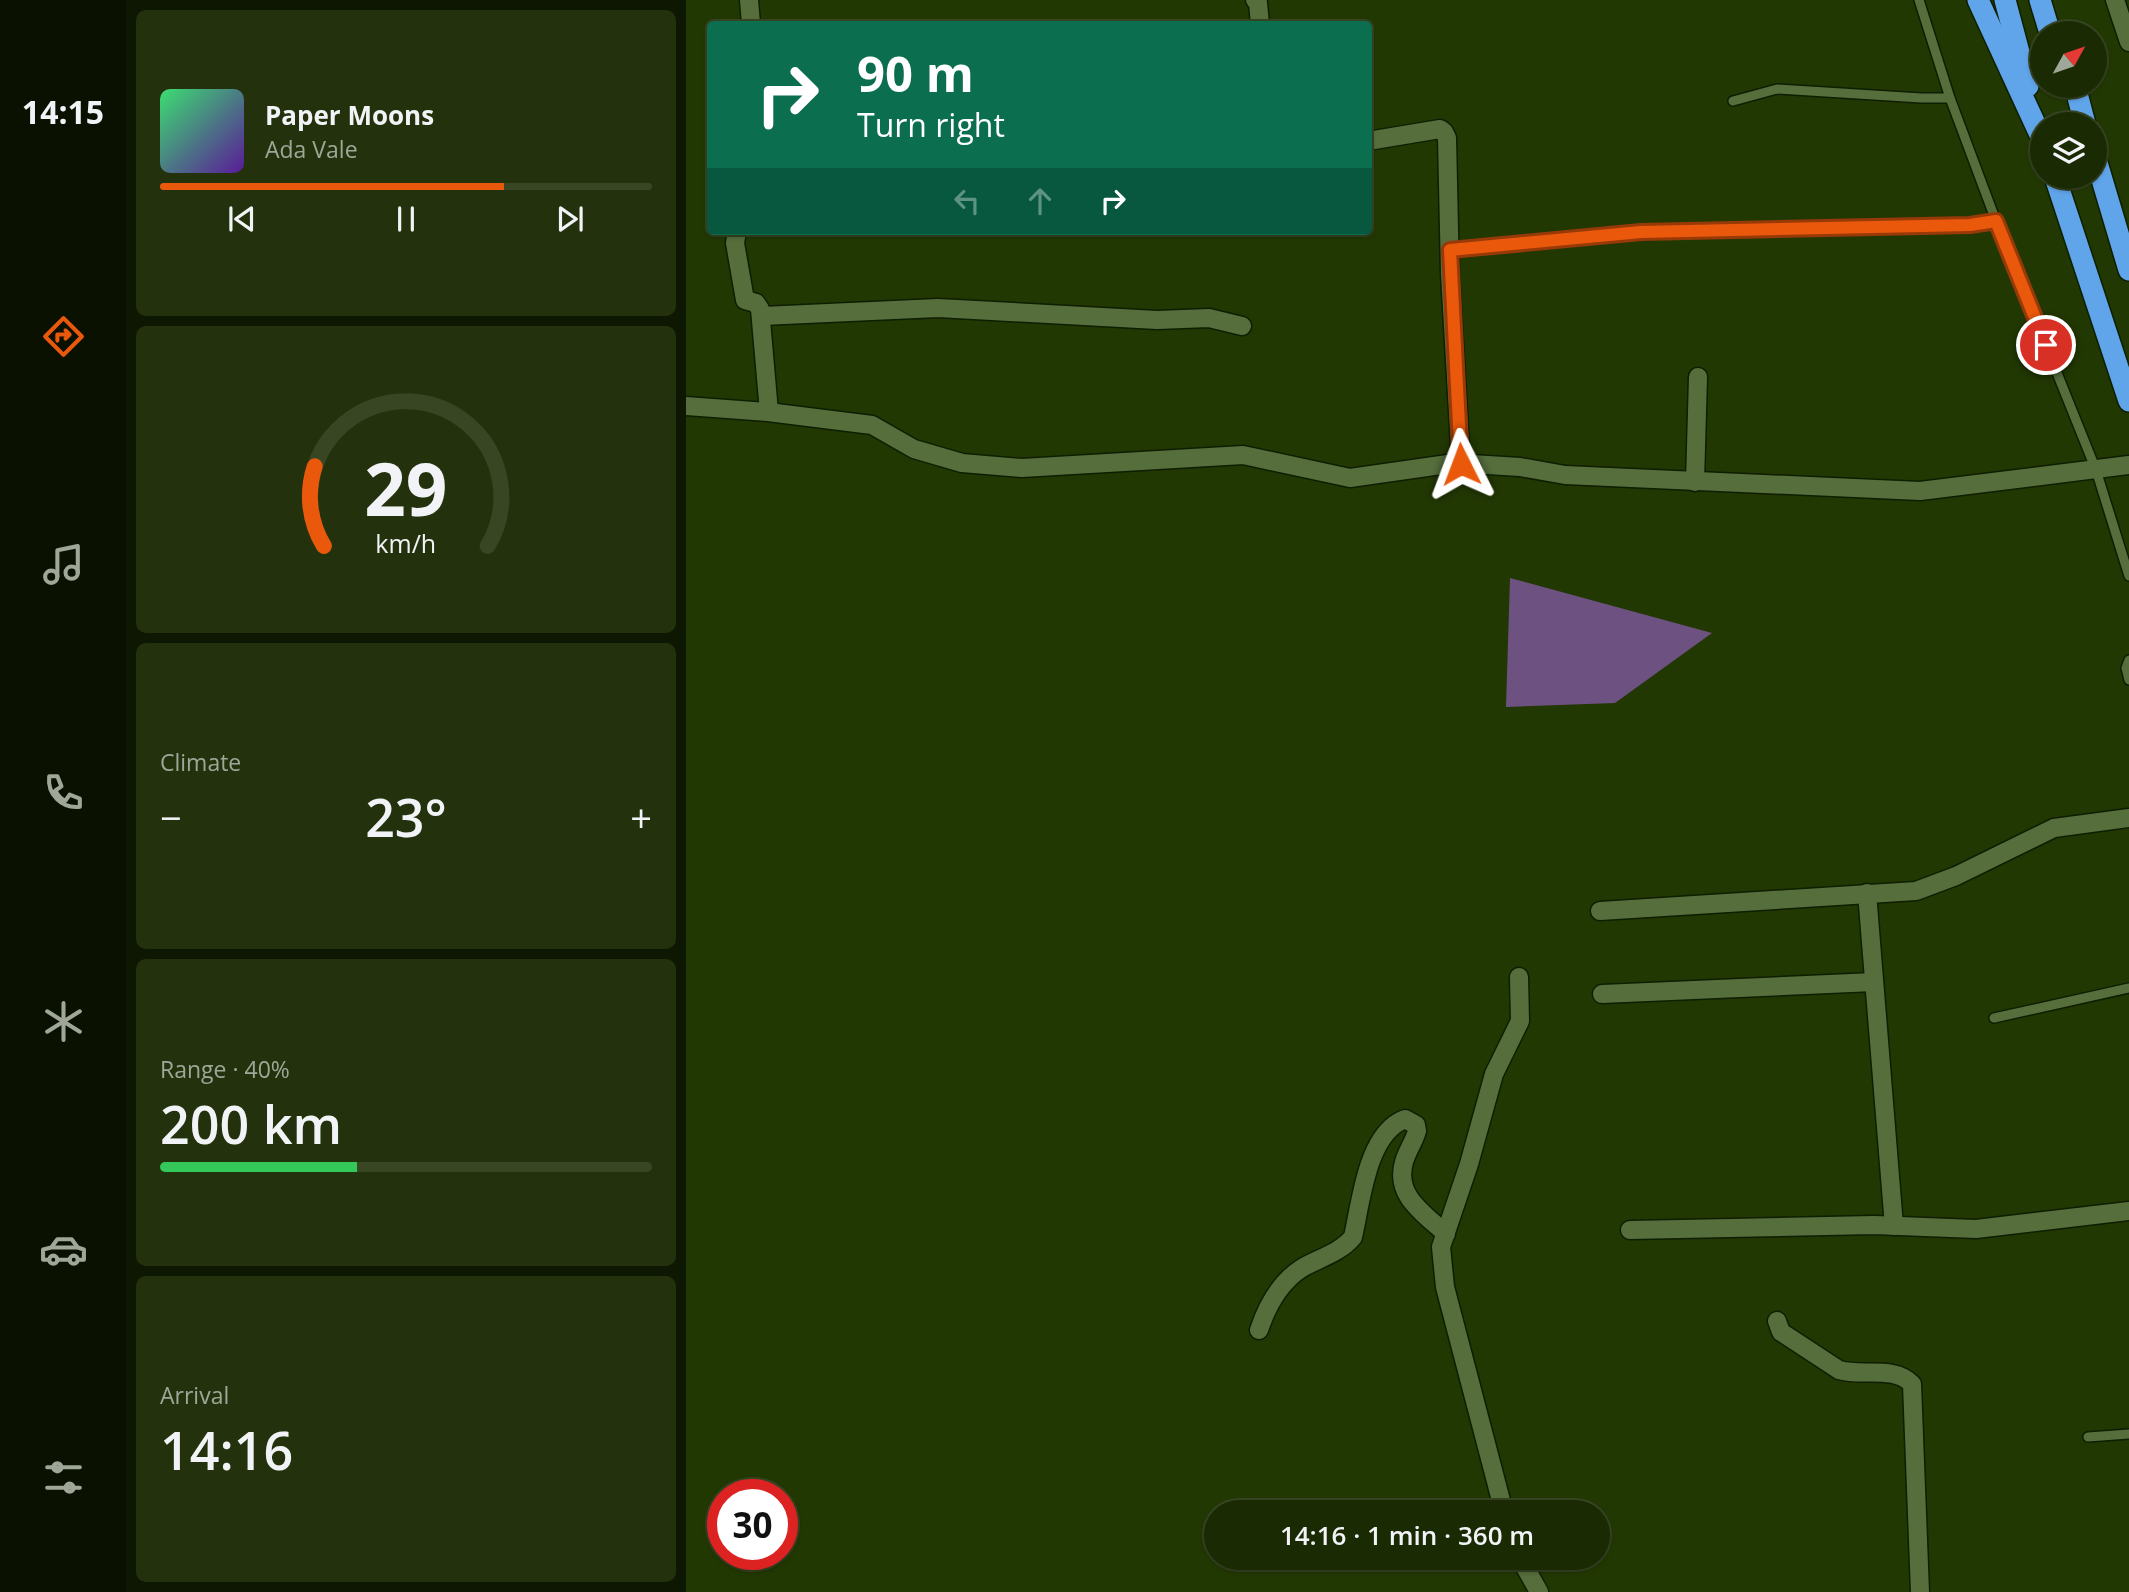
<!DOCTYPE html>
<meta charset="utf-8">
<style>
body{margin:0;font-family:"Open Sans",sans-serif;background:#23320c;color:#f1f3f6;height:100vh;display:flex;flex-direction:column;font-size:26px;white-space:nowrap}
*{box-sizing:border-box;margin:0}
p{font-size:23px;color:#9fa799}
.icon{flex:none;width:38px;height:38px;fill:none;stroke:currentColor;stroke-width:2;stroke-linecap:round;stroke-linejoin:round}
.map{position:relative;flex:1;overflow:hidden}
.details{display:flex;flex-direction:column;gap:10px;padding:10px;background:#0e1701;width:560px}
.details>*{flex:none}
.top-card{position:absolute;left:21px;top:21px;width:665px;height:214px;border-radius:7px;box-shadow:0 2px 5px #0004,0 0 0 2px #384624;background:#0b6e4f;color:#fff;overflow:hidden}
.needle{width:46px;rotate:50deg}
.tools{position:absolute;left:1344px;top:21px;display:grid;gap:14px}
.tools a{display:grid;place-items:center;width:77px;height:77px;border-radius:50%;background:#1a2a02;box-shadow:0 2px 5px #0004,0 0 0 2px #384624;font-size:35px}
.speed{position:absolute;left:21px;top:1479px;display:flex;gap:14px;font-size:35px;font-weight:700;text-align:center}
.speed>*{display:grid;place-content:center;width:91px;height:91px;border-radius:50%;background:#1a2a02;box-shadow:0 2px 5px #0004,0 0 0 2px #384624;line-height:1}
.speed .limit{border:10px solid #d22;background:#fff;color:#111}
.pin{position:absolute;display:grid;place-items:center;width:60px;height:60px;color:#fff;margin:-30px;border:4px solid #fff;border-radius:50%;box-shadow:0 2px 7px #0007}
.me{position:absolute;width:77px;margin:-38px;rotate:357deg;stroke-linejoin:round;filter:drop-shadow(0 0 5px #0008)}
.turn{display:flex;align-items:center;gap:24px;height:147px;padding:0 35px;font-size:32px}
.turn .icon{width:91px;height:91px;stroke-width:2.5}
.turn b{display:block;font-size:49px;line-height:60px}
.lanes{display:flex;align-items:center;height:66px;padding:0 35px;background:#0003;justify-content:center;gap:35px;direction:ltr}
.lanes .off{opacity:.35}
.big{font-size:52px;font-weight:600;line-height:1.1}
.details .widget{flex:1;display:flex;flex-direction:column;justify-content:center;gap:10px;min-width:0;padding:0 24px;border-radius:10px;background:#23320c}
.details .dial{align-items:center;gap:0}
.dial svg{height:182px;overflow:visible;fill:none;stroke:#384624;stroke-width:7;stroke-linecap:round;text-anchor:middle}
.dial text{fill:#f1f3f6;stroke:none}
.song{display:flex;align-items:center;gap:21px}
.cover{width:84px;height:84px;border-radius:10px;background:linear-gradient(135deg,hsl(140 70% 55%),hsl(270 70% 35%))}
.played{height:7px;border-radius:4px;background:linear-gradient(90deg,#ea580c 70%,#384624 70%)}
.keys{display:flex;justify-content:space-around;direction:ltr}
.heat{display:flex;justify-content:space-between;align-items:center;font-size:38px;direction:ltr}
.charge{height:10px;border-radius:5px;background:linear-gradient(90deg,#34c759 40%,#384624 0)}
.trip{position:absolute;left:518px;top:1500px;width:406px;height:70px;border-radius:35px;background:#1a2a02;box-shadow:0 2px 5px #0004,0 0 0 2px #384624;font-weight:600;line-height:70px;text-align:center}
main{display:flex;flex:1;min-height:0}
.dock{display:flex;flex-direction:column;width:126px;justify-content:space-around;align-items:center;background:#0a1101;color:#9fa799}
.dock .icon{width:49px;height:49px}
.dock .on{color:#ea580c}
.dock b{font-size:32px;color:#f1f3f6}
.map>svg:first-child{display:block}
.water{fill:#6d5181}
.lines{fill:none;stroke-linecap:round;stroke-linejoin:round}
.lane-casing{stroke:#0e1e00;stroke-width:12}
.street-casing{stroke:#0e1e00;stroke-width:21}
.highway-casing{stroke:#0e1e00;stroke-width:24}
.lane{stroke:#556e3c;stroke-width:9}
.street{stroke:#556e3c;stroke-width:18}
.highway{stroke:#60a4e9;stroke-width:21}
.route-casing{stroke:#983908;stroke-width:18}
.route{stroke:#ea580c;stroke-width:12}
</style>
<main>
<nav class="dock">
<b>14:15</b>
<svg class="icon on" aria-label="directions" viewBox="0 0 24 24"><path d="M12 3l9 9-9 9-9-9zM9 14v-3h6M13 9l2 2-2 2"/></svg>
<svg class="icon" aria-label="music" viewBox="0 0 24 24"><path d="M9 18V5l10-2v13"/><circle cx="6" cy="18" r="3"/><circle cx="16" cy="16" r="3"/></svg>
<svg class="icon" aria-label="phone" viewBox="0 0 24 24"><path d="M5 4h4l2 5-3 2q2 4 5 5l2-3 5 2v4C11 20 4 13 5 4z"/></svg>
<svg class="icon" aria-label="climate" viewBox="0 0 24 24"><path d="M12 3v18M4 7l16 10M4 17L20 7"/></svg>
<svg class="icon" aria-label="car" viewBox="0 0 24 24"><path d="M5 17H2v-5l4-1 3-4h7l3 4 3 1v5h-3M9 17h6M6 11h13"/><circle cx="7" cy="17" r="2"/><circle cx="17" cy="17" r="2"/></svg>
<svg class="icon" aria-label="filters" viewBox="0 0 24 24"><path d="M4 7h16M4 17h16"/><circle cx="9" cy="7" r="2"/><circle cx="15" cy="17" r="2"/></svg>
</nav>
<section class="details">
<div class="widget">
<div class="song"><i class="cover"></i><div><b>Paper Moons</b><p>Ada Vale</p></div></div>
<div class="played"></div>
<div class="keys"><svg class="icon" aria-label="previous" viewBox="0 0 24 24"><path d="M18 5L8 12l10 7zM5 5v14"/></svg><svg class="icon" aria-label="pause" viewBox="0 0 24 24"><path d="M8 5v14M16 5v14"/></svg><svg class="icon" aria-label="next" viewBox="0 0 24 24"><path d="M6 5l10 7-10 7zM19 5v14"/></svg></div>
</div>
<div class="widget dial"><svg viewBox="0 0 100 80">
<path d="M14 69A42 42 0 1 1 86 69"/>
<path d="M14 69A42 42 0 0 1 10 34" stroke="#ea580c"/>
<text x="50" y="56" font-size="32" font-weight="700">29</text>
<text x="50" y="72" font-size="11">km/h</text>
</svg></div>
<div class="widget"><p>Climate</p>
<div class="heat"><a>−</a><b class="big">23°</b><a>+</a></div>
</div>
<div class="widget"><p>Range · 40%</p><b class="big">200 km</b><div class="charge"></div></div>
<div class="widget"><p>Arrival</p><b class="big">14:16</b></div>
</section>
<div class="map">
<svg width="1443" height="1592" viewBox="0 0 1443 1592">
<rect width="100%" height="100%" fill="#223803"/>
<!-- water -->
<polygon class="water" points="824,578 1026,633 929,703 820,707"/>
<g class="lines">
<defs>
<g id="lane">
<polyline points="1233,0 1264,98 1310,221 1410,470 1443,576"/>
<polyline points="1047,101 1091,89 1235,98 1264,98"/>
<polyline points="764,250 955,231 1284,225 1310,221"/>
<polyline points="1443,660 1440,668 1443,680"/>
<polyline points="1308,1018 1443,988"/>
<polyline points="1402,1437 1443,1434"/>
</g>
<g id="street">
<polyline points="63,0 65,24"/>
<polyline points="569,0 572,3 574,24"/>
<polyline points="1429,0 1443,42"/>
<polyline points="682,141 754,129 758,132 761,138 764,274 775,464"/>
<polyline points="51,231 49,243 59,300 70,303 74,309 83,412"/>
<polyline points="75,316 252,308 471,320 523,318 556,326"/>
<polyline points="0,406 82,412 186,425 228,449 276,463 336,468 557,455 664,478 769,463 834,467 879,475 1234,491 1443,465"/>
<polyline points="1009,482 1012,377"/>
<polyline points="1181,893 1208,1226"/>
<polyline points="914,911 1230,891 1270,876 1368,828 1443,818"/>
<polyline points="916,994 1188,982"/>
<polyline points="944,1230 1188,1225 1290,1229 1443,1211"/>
<path d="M1091,1321L1095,1332L1153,1370C1177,1377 1207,1365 1226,1384L1234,1592"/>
<path d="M573,1330C581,1306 594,1282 616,1268C633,1258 654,1253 667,1237C675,1202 681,1133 719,1119L730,1125L731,1131C728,1142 721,1151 718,1162C708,1196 739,1214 760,1234"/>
<polyline points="818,1512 759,1287 755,1247 783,1164 808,1074 834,1021 833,977"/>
<polyline points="834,1558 853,1592"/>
</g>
<g id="highway">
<polyline points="1292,0 1356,139"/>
<polyline points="1319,0 1342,86"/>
<polyline points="1354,0 1364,33"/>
<polyline points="1389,86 1399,124"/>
<polyline points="1409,156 1443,270"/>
<polyline points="1369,177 1443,401"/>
</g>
</defs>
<!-- lane casing -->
<use href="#lane" class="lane-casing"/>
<!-- street casing -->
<use href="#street" class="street-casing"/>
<!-- highway casing -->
<use href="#highway" class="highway-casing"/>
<!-- lane -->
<use href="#lane" class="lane"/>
<!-- street -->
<use href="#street" class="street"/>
<!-- highway -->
<use href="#highway" class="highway"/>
</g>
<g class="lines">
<defs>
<polyline id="route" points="775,464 764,250 955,232 1284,225 1310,221 1360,345"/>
</defs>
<!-- route casing -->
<use href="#route" class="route-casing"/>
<!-- route -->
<use href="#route" class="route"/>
</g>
</svg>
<div class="tools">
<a><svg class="needle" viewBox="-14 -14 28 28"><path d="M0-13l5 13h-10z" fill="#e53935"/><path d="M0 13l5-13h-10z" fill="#9fa799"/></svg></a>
<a><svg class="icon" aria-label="layers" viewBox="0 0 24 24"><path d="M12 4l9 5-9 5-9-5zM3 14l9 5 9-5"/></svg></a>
</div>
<div class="speed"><div class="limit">30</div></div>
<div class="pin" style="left:1360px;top:345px;background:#d93025"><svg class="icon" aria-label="arrive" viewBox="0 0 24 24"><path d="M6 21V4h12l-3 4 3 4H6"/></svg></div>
<svg class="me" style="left:775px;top:464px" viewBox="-20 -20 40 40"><path d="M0-17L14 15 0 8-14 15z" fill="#ea580c" stroke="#fff" stroke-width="4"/></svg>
<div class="trip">14:16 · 1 min · 360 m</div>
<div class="top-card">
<div class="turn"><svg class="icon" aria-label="right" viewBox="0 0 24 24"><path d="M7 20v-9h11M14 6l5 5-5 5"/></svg><div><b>90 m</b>Turn right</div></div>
<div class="lanes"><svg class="icon off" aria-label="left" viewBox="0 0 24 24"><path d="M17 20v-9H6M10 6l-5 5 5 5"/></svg><svg class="icon off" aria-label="ahead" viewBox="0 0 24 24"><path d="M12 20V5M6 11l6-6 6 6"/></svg><svg class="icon" aria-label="right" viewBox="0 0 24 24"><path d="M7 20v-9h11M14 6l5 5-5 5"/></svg></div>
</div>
</div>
</main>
